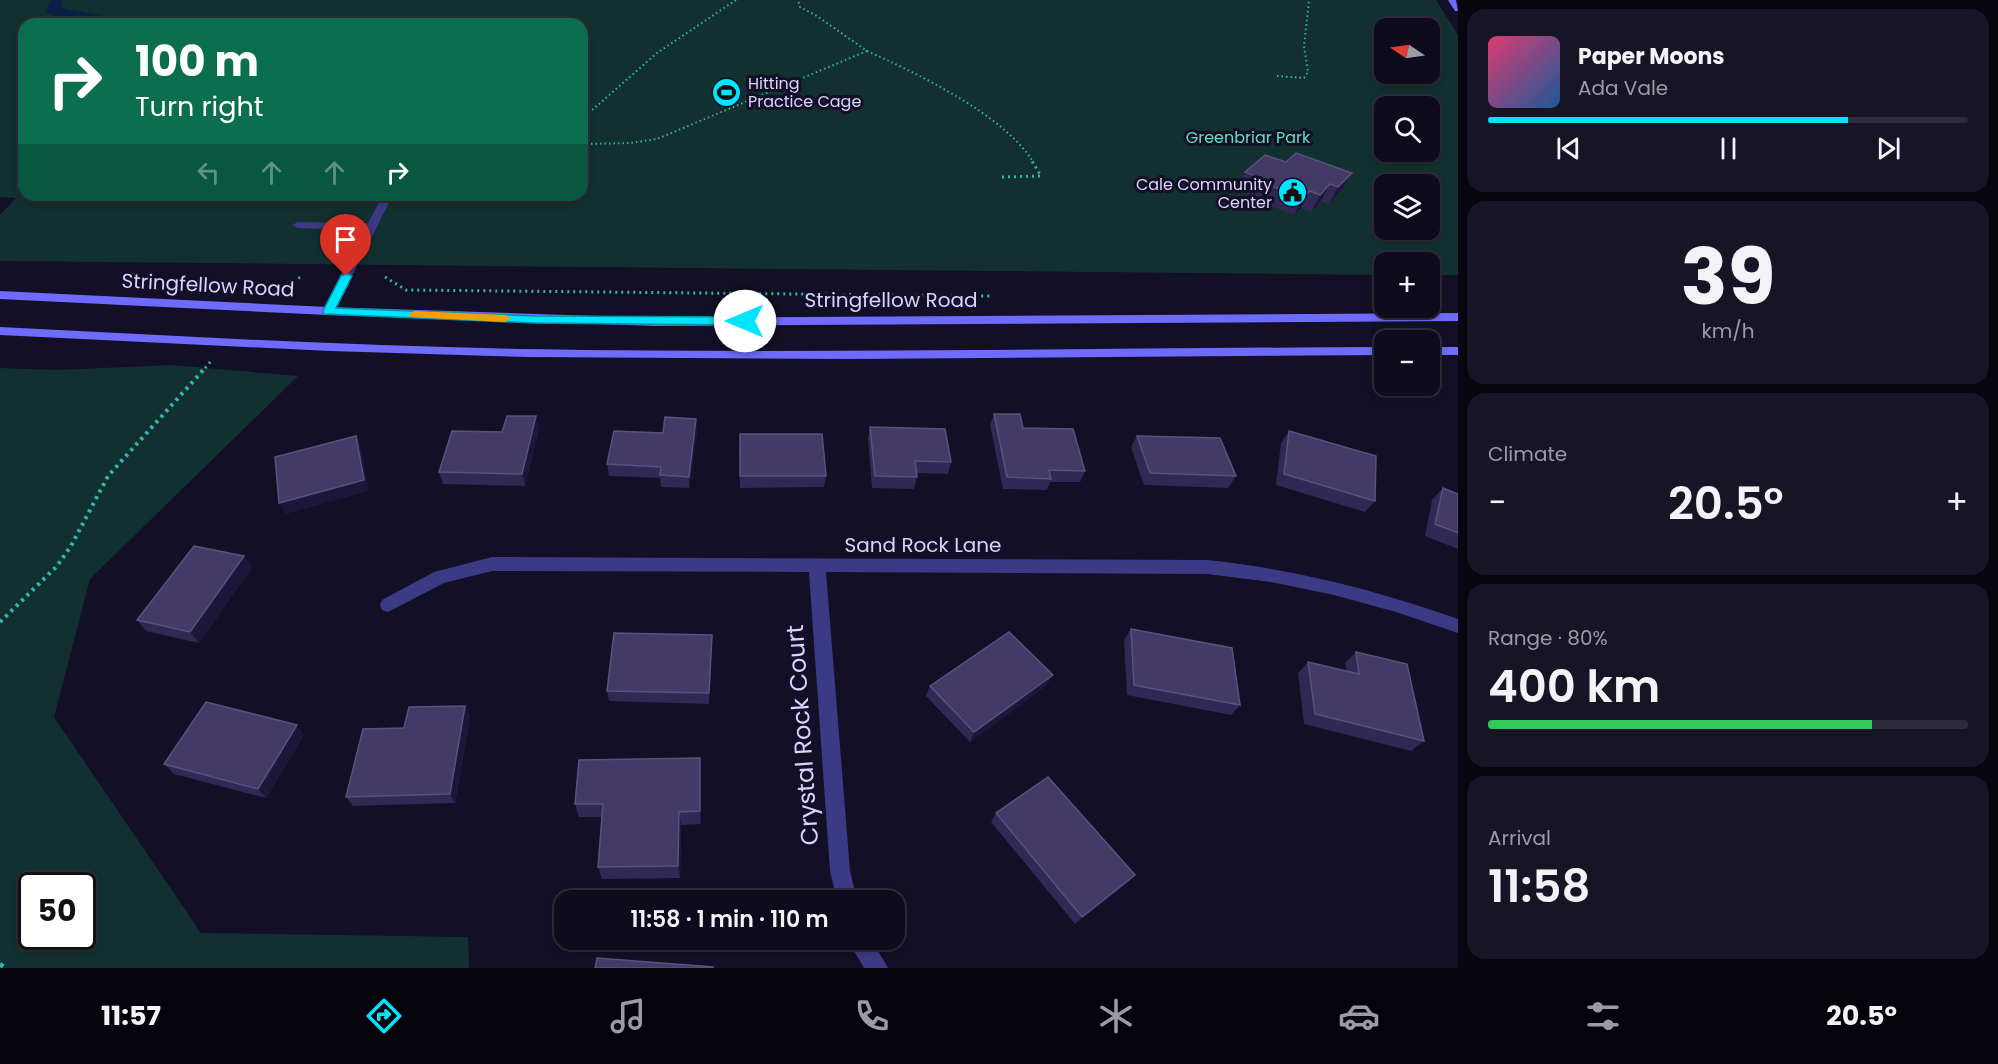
<!DOCTYPE html>
<meta charset="utf-8">
<style>
body{margin:0;font-family:Poppins,sans-serif;background:#171425;color:#f1f3f6;height:100vh;display:flex;flex-direction:column;font-size:22px;white-space:nowrap}
*{box-sizing:border-box;margin:0}
p{font-size:20px;color:#9b9ba3}
.icon{flex:none;width:33px;height:33px;fill:none;stroke:currentColor;stroke-width:2;stroke-linecap:round;stroke-linejoin:round}
.map{position:relative;flex:1;overflow:hidden}
.details{display:flex;flex-direction:column;gap:9px;padding:9px;background:#08060f;width:540px}
.details>*{flex:none}
.top-card{position:absolute;left:18px;top:18px;width:570px;height:183px;border-radius:18px;box-shadow:0 3px 9px #0003,0 0 0 2px #2e2b3b;background:#0b6e4f;color:#fff;overflow:hidden}
.needle{width:39px;rotate:283deg}
.buttons{position:absolute;left:1374px;top:18px;display:grid;gap:12px}
.buttons a{display:grid;place-items:center;width:66px;height:66px;border-radius:12px;background:#0e0b1c;box-shadow:0 3px 9px #0003,0 0 0 2px #2e2b3b;font-size:30px}
.speed{position:absolute;left:18px;top:872px;display:flex;gap:12px;font-size:30px;font-weight:700;text-align:center}
.speed>*{display:grid;place-content:center;width:78px;height:78px;border-radius:50%;background:#0e0b1c;box-shadow:0 3px 9px #0003,0 0 0 2px #2e2b3b;line-height:1}
.speed .limit{border:3px solid #111;border-radius:9px;background:#fff;color:#111}
.pin{position:absolute;display:grid;place-items:center;width:51px;height:51px;color:#fff;margin:-62px -26px;border-radius:50% 50% 50% 0;rotate:-45deg;box-shadow:0 0 6px #0007}
.pin .icon{rotate:45deg}
.me{position:absolute;width:66px;margin:-33px;rotate:270deg;stroke-linejoin:round;filter:drop-shadow(0 0 4px #0008)}
.turn{display:flex;align-items:center;gap:21px;height:126px;padding:0 18px;font-size:27px}
.turn .icon{width:78px;height:78px;stroke-width:2.5}
.turn b{display:block;font-size:42px;line-height:51px}
.lanes{display:flex;align-items:center;height:57px;padding:0 18px;background:#0003;justify-content:center;gap:30px;direction:ltr}
.lanes .off{opacity:.35}
.big{font-size:45px;font-weight:600;line-height:1.1}
.details .tile{flex:1;display:flex;flex-direction:column;justify-content:center;gap:9px;min-width:0;padding:0 21px;border-radius:18px;background:#171425}
.details .dial{align-items:center;gap:0}
.dial b{font-size:78px;line-height:1}
.song{display:flex;align-items:center;gap:18px}
.cover{width:72px;height:72px;border-radius:9px;background:linear-gradient(135deg,hsl(340 70% 55%),hsl(210 70% 35%))}
.played{height:6px;border-radius:3px;background:linear-gradient(90deg,#00e5ff 75%,#2e2b3b 75%)}
.keys{display:flex;justify-content:space-around;direction:ltr}
.heat{display:flex;justify-content:space-between;align-items:center;font-size:33px;direction:ltr}
.charge{height:9px;border-radius:4px;background:linear-gradient(90deg,#34c759 80%,#2e2b3b 0)}
.trip{position:absolute;left:554px;top:890px;width:351px;height:60px;border-radius:18px;background:#0e0b1c;box-shadow:0 3px 9px #0003,0 0 0 2px #2e2b3b;font-weight:600;line-height:60px;text-align:center}
.dock{display:flex;height:96px;justify-content:space-around;align-items:center;background:#06040b;color:#9b9ba3}
.dock .icon{width:42px;height:42px}
.dock .current{color:#00e5ff}
.dock b{font-size:27px;color:#f1f3f6}
main{display:flex;flex:1;min-height:0}
.map>svg:first-child{display:block}
.green{fill:#12302f;fill-rule:evenodd}
.water{fill:#0a1f44}
.lines{fill:none;stroke-linecap:round;stroke-linejoin:round}
.path-far3{stroke:#2fb8b0;stroke-width:2;stroke-dasharray:1.5 3;stroke-linecap:butt}
.path-far2{stroke:#2fb8b0;stroke-width:3;stroke-dasharray:2 4;stroke-linecap:butt}
.path-far1{stroke:#2fb8b0;stroke-width:4;stroke-dasharray:3 4.5;stroke-linecap:butt}
.path{stroke:#2fb8b0;stroke-width:4.5;stroke-dasharray:4 6;stroke-linecap:butt}
.street{fill:#3d3a85;fill-rule:evenodd}
.secondary{fill:#6f6bff;fill-rule:evenodd}
.wall{fill:#312854}
.shaded-wall{fill:#1d163a}
.building{fill:#433a66;stroke:#5a527e;stroke-width:1.5}
.route{fill:#00e5ff;stroke:#0095a6;stroke-width:1.5}
.slow{fill:#f59e0b}
.labels{text-anchor:middle;dominant-baseline:central;stroke-width:6;stroke-linejoin:round;paint-order:stroke}
.far-poi-label{font-size:16px;fill:#d9d4ff;stroke:#130f26;text-anchor:start}
.far-park-label{font-size:16px;fill:#5fe0c0;stroke:#130f26}
.street-label{font-size:20px;fill:#d9d4ff;stroke:#130f26}
.near-street-label{font-size:24px;fill:#d9d4ff;stroke:#130f26}
</style>
<main>
<div class="map">
<svg width="1458" height="968" viewBox="0 0 1458 968">
<rect width="100%" height="100%" fill="#130f26"/>
<!-- green -->
<g class="green">
<path d="M0,0H1436L1458,35V275H1430V262H1384V275L0,261V215L16,198L0,197ZM24,24H582V195H24ZM1384,28H1430V74H1384ZM1384,106H1430V152H1384ZM1384,184H1430V230H1384Z"/>
<path d="M171,365L298,376L90,579L54,717L201,933L468,937L469,968H0V368L57,370ZM32,885H82V936H32Z"/>
</g>
<!-- water -->
<polygon class="water" points="51,0 62,0 61,6 63,8 102,16 96,24 77,24 78,20 72,16 55,17 46,12"/>
<g class="lines">
<!-- path-far3 -->
<g class="path-far3">
<path d="M867,51C916,73 1005,115 1033,162"/>
<polyline points="1277,76 1304,78 1308,72 1304,46 1309,1"/>
<polyline points="582,119 657,53 736,0"/>
<polyline points="582,144 630,143 657,139 867,51 817,16 800,7 798,0"/>
</g>
<!-- path-far2 -->
<g class="path-far2">
<polyline points="1002,177 1041,176 1032,161"/>
<polyline points="385,277 406,290 991,296"/>
<polyline points="282,286 303,276"/>
<polyline points="205,368 211,361"/>
</g>
<!-- path-far1 -->
<polyline class="path-far1" points="0,622 57,566 71,546 108,476 206,367"/>
<!-- path -->
<polyline class="path" points="0,964 5,968"/>
<!-- street -->
<g class="street">
<polygon points="383,195 393,195 334,311 328,315 324,314 322,311 364,230 298,228 292,225 298,222 368,223"/>
<path d="M492,557L1207,560C1294,569 1376,590 1458,619V633L1396,612L1334,595L1271,582L1207,574L826,572L850,871L857,900H837L830,871L809,572L492,571L444,583L388,612L382,610L380,605L382,600L434,572Z"/>
<polygon points="847,939 871,939 888,968 864,968"/>
</g>
<!-- secondary -->
<g class="secondary">
<polygon points="1448,0 1456,0 1458,11 1455,11"/>
<polygon points="0,291 328,307 656,318 1458,313 1458,321 656,326 328,315 0,299"/>
<path d="M0,327C176,336 352,346 528,349C813,354 1099,348 1384,347V355L849,359L528,357L330,351L0,335Z"/>
<rect x="1430" y="347" width="28" height="8"/>
</g>
</g>
<!-- wall -->
<g class="wall">
<polygon points="1286,162 1352,173 1342,189 1329,204 1321,201 1311,212 1301,208 1294,215 1253,199 1254,196 1237,189 1245,172"/>
<polygon points="994,414 1023,428 1085,471 1080,482 1050,482 1047,490 1003,489 990,425"/>
<polygon points="536,416 539,428 525,486 443,484 439,472 502,432"/>
<polygon points="870,427 951,462 948,474 917,473 917,477 914,489 872,488 868,439"/>
<polygon points="697,431 689,488 661,487 660,478 609,476 607,464 663,433"/>
<polygon points="1289,431 1375,501 1365,512 1276,485 1281,443"/>
<polygon points="1137,436 1236,476 1228,488 1144,485 1131,447"/>
<polygon points="739,446 826,476 824,487 740,488"/>
<polygon points="1443,488 1458,494 1458,549 1425,536 1432,500"/>
<polygon points="252,567 199,643 146,631 137,620"/>
<polygon points="1131,629 1240,705 1231,715 1127,695 1124,640"/>
<polygon points="712,645 709,704 609,701 607,691"/>
<polygon points="1356,652 1424,741 1411,751 1304,724 1298,673 1308,662 1347,671 1345,663"/>
<polygon points="1047,685 970,742 926,696 930,686"/>
<polygon points="465,706 470,716 455,803 353,806 346,797 404,728"/>
<polygon points="304,735 266,798 174,774 164,764"/>
<polygon points="700,758 701,824 681,825 680,878 602,879 598,867 602,817 579,817 575,804"/>
<polygon points="996,813 1127,883 1075,924 991,822"/>
</g>
<!-- shaded-wall -->
<g class="shaded-wall">
<polygon points="1352,173 1342,189 1329,204 1338,187"/>
<polygon points="1330,184 1321,201 1311,212 1320,195"/>
<polygon points="1310,191 1301,208 1294,215 1303,198"/>
<polygon points="536,416 539,428 525,486 522,474"/>
<polygon points="696,419 697,431 689,488 689,477"/>
<polygon points="356,436 361,448 369,491 286,514 279,503"/>
<polygon points="244,556 252,567 199,643 190,632"/>
<polygon points="712,635 712,645 709,704 709,693"/>
<polygon points="1053,675 1047,685 970,742 974,732"/>
<polygon points="465,706 470,716 455,803 450,794"/>
<polygon points="297,725 304,735 266,798 258,789"/>
<polygon points="700,758 701,772 701,824 700,811"/>
<polygon points="679,812 681,825 680,878 678,866"/>
<polygon points="1135,875 1127,883 1075,924 1082,917"/>
</g>
<!-- building -->
<g class="building">
<polygon points="1296,153 1352,173 1338,187 1330,184 1320,195 1310,191 1303,198 1261,182 1263,179 1245,172 1265,155 1286,162"/>
<polygon points="994,414 1020,414 1023,428 1073,429 1085,471 1049,470 1051,479 1007,477"/>
<polygon points="507,416 536,416 522,474 439,472 452,431 502,432"/>
<polygon points="665,417 696,419 689,477 660,475 661,467 607,464 614,431 663,433"/>
<polygon points="870,427 945,429 951,462 915,461 917,477 875,476"/>
<polygon points="1289,431 1376,456 1375,501 1284,474"/>
<polygon points="740,434 822,434 826,476 740,476"/>
<polygon points="356,436 364,480 279,503 275,457"/>
<polygon points="1137,436 1220,438 1236,476 1150,473"/>
<polygon points="1443,488 1458,494 1458,533 1435,524"/>
<polygon points="194,546 244,556 190,632 137,620"/>
<polygon points="1131,629 1232,648 1240,705 1134,685"/>
<polygon points="1009,632 1053,675 974,732 930,686"/>
<polygon points="614,633 712,635 709,693 607,691"/>
<polygon points="1356,652 1407,664 1424,741 1315,714 1308,662 1359,674"/>
<polygon points="206,702 297,725 258,789 164,764"/>
<polygon points="465,706 450,794 346,797 363,729 404,728 409,707"/>
<polygon points="700,758 700,811 679,812 678,866 598,867 603,804 575,804 579,760"/>
<polygon points="1048,777 1135,875 1082,917 996,813"/>
<polygon points="597,958 713,967 713,968 595,968"/>
</g>
<!-- route -->
<polygon class="route" points="346,273 352,276 336,308 535,316 745,317 751,321 745,325 535,323 324,314 323,311 341,276"/>
<!-- slow -->
<polygon class="slow" points="414,311 505,315 511,318 505,322 410,317 408,315"/>
<!-- icons -->
<defs>
<symbol id="stadium-disc" viewBox="-11 -11 22 22"><circle r="9.5" fill="#00e5ff" stroke="#130f26"/><path d="M0-5a6.5 5 0 1 0 0 10a6.5 5 0 1 0 0-10ZM-3.5-1.8h7v3.6h-7Z" fill="#111"/></symbol>
<symbol id="civic-disc" viewBox="-11 -11 22 22"><circle r="9.5" fill="#00e5ff" stroke="#130f26"/><path d="M-.6-6.5H3V-4.5H.6V-3L4-1V1h2V6H-6V1h2V-1L-.6-3ZM-1.2 2.5V6h2.4V2.5Z" fill="#111"/></symbol>
</defs>
<g fill-rule="evenodd">
<use href="#stadium-disc" x="710" y="76" width="33" height="33"/>
<use href="#civic-disc" x="1276" y="176" width="33" height="33"/>
</g>
<g class="labels">
<!-- far-poi labels -->
<g class="far-poi-label">
<text x="748" y="83">Hitting<tspan x="748" dy="18">Practice Cage</tspan></text>
<text x="1272" y="184" text-anchor="end">Cale Community<tspan x="1272" dy="18">Center</tspan></text>
</g>
<!-- far-park labels -->
<g class="far-park-label">
<text x="1248" y="137">Greenbriar Park</text>
</g>
<!-- street labels -->
<g class="street-label">
<text transform="translate(208 285) rotate(3)">Stringfellow Road</text>
<text x="891" y="300">Stringfellow Road</text>
<text x="923" y="545">Sand Rock Lane</text>
</g>
<!-- near-street labels -->
<g class="near-street-label">
<text transform="translate(802 735) rotate(-94)">Crystal Rock Court</text>
</g>
</g>
</svg>
<div class="buttons">
<a><svg class="needle" viewBox="-14 -14 28 28"><path d="M0-13l5 13h-10z" fill="#e53935"/><path d="M0 13l5-13h-10z" fill="#9b9ba3"/></svg></a>
<a><svg class="icon" aria-label="search" viewBox="0 0 24 24"><circle cx="10" cy="10" r="6"/><path d="M15 15l6 6"/></svg></a>
<a><svg class="icon" aria-label="layers" viewBox="0 0 24 24"><path d="M12 4l9 5-9 5-9-5zM3 14l9 5 9-5"/></svg></a>
<a>+</a>
<a>−</a>
</div>
<div class="speed"><div class="limit">50</div></div>
<div class="pin" style="left:346px;top:276px;background:#d93025"><svg class="icon" aria-label="arrive" viewBox="0 0 24 24"><path d="M6 21V4h12l-3 4 3 4H6"/></svg></div>
<svg class="me" style="left:745px;top:321px" viewBox="-20 -20 40 40"><circle r="19" fill="#fff"/><path d="M0-13L10 11 0 6-10 11z" fill="#00e5ff"/></svg>
<div class="trip">11:58 · 1 min · 110 m</div>
<div class="top-card">
<div class="turn"><svg class="icon" aria-label="right" viewBox="0 0 24 24"><path d="M7 20v-9h11M14 6l5 5-5 5"/></svg><div><b>100 m</b>Turn right</div></div>
<div class="lanes"><svg class="icon off" aria-label="left" viewBox="0 0 24 24"><path d="M17 20v-9H6M10 6l-5 5 5 5"/></svg><svg class="icon off" aria-label="ahead" viewBox="0 0 24 24"><path d="M12 20V5M6 11l6-6 6 6"/></svg><svg class="icon off" aria-label="ahead" viewBox="0 0 24 24"><path d="M12 20V5M6 11l6-6 6 6"/></svg><svg class="icon" aria-label="right" viewBox="0 0 24 24"><path d="M7 20v-9h11M14 6l5 5-5 5"/></svg></div>
</div>
</div>
<section class="details">
<div class="tile">
<div class="song"><i class="cover"></i><div><b>Paper Moons</b><p>Ada Vale</p></div></div>
<div class="played"></div>
<div class="keys"><svg class="icon" aria-label="previous" viewBox="0 0 24 24"><path d="M18 5L8 12l10 7zM5 5v14"/></svg><svg class="icon" aria-label="pause" viewBox="0 0 24 24"><path d="M8 5v14M16 5v14"/></svg><svg class="icon" aria-label="next" viewBox="0 0 24 24"><path d="M6 5l10 7-10 7zM19 5v14"/></svg></div>
</div>
<div class="tile dial"><b>39</b><p>km/h</p></div>
<div class="tile"><p>Climate</p>
<div class="heat"><a>−</a><b class="big">20.5°</b><a>+</a></div>
</div>
<div class="tile"><p>Range · 80%</p><b class="big">400 km</b><div class="charge"></div></div>
<div class="tile"><p>Arrival</p><b class="big">11:58</b></div>
</section>
</main>
<nav class="dock">
<b>11:57</b>
<svg class="icon current" aria-label="directions" viewBox="0 0 24 24"><path d="M12 3l9 9-9 9-9-9zM9 14v-3h6M13 9l2 2-2 2"/></svg>
<svg class="icon" aria-label="music" viewBox="0 0 24 24"><path d="M9 18V5l10-2v13"/><circle cx="6" cy="18" r="3"/><circle cx="16" cy="16" r="3"/></svg>
<svg class="icon" aria-label="phone" viewBox="0 0 24 24"><path d="M5 4h4l2 5-3 2q2 4 5 5l2-3 5 2v4C11 20 4 13 5 4z"/></svg>
<svg class="icon" aria-label="climate" viewBox="0 0 24 24"><path d="M12 3v18M4 7l16 10M4 17L20 7"/></svg>
<svg class="icon" aria-label="car" viewBox="0 0 24 24"><path d="M5 17H2v-5l4-1 3-4h7l3 4 3 1v5h-3M9 17h6M6 11h13"/><circle cx="7" cy="17" r="2"/><circle cx="17" cy="17" r="2"/></svg>
<svg class="icon" aria-label="filters" viewBox="0 0 24 24"><path d="M4 7h16M4 17h16"/><circle cx="9" cy="7" r="2"/><circle cx="15" cy="17" r="2"/></svg>
<b>20.5°</b>
</nav>
